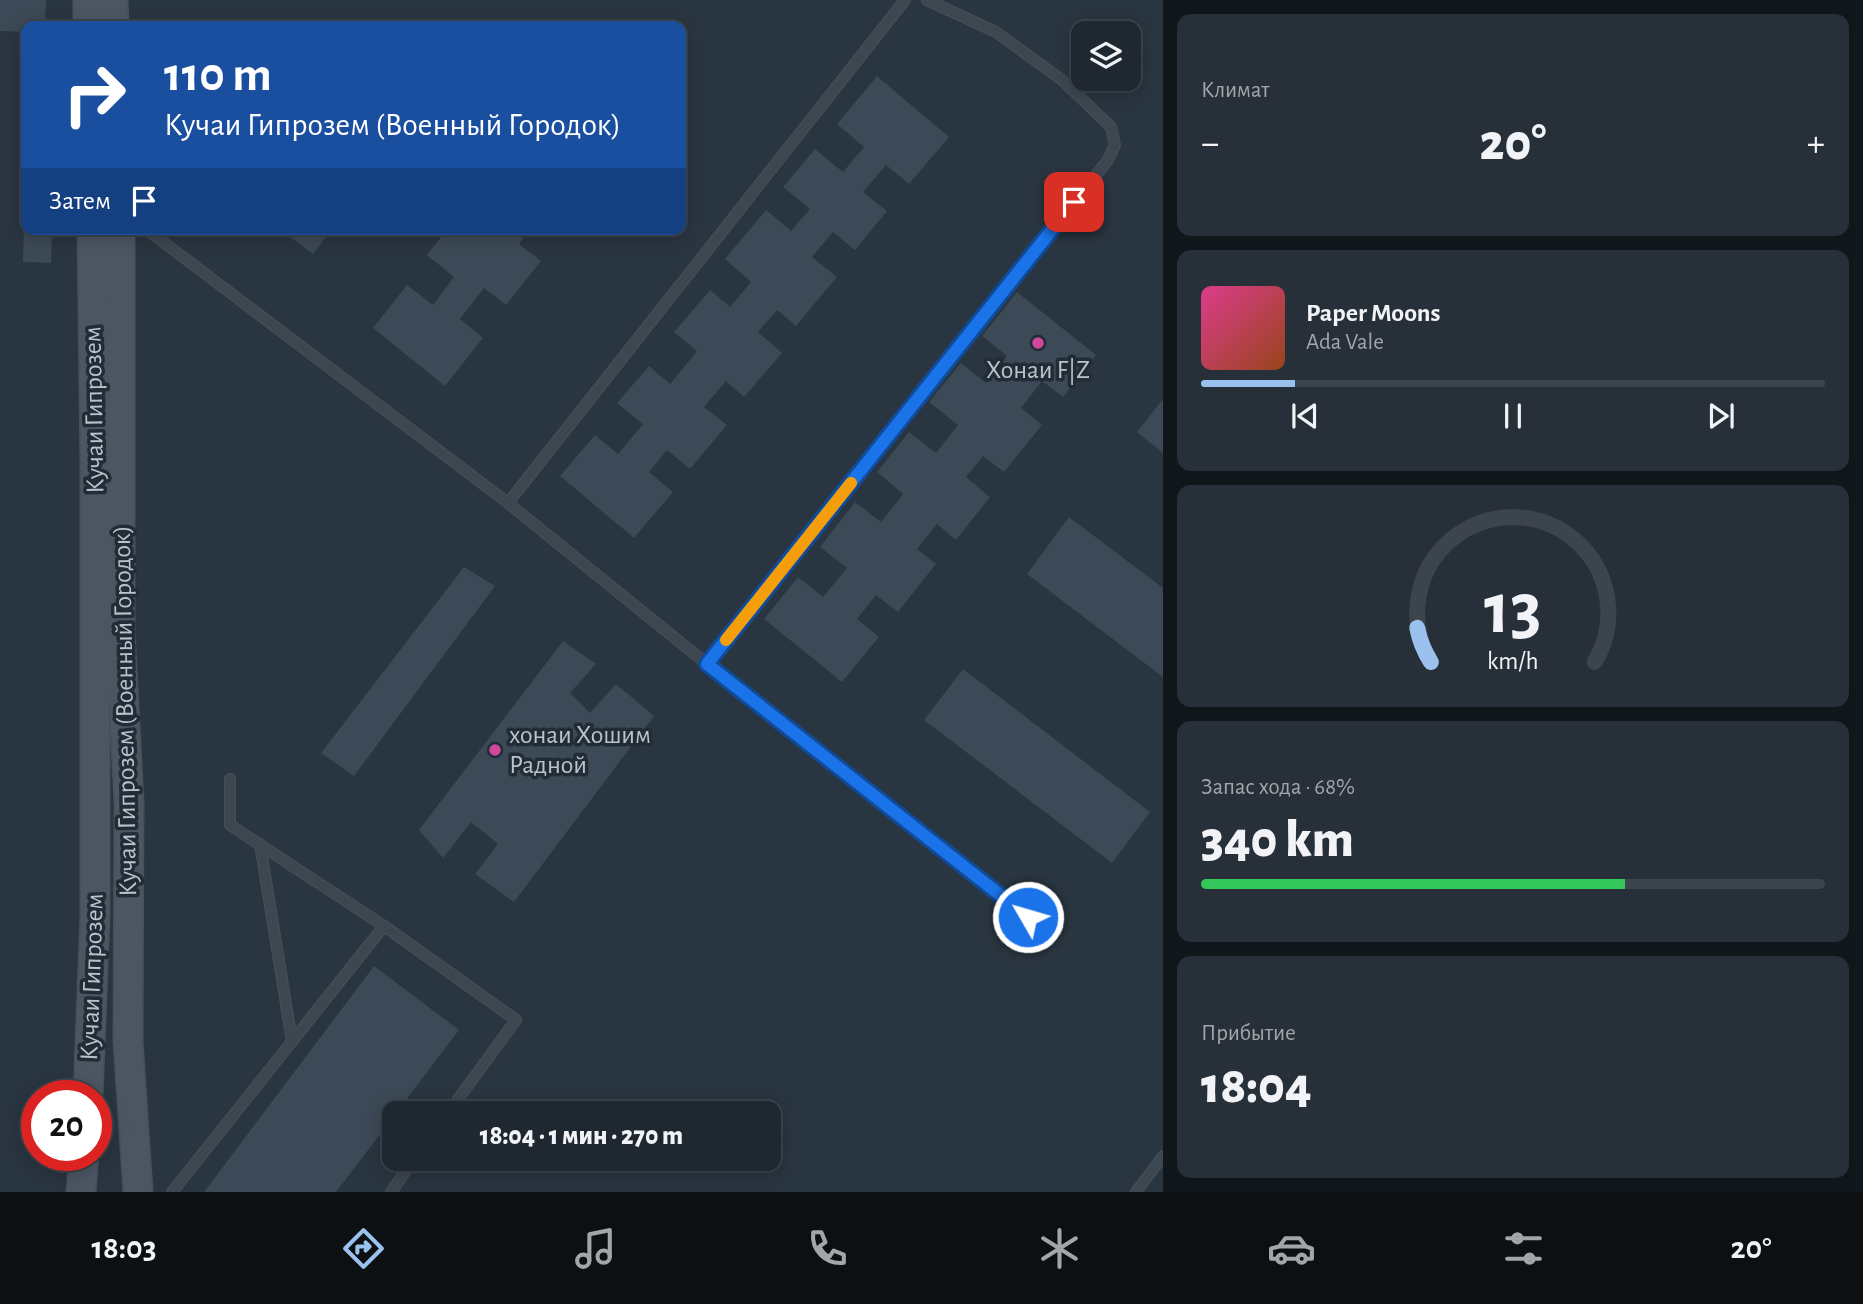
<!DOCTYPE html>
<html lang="ru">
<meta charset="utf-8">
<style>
body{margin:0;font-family:"Alegreya Sans",sans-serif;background:#273038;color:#f1f3f6;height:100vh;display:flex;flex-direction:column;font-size:26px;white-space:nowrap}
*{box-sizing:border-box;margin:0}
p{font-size:23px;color:#a1a6ab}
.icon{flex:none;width:38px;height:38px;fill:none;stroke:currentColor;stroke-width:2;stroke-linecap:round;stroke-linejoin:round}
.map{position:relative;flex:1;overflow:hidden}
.panel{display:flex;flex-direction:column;gap:14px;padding:14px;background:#11161a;width:700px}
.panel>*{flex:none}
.banner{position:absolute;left:21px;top:21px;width:665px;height:214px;border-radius:14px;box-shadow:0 4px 18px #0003,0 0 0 2px #3c444c;background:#1a4fa0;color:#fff;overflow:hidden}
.fabs{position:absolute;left:1071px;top:21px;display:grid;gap:14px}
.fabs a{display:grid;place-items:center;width:70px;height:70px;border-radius:14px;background:#1f2830;box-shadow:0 4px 18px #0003,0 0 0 2px #3c444c;font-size:35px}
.speed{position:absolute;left:21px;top:1080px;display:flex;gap:14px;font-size:35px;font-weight:700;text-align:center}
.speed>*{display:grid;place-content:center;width:91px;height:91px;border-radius:50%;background:#1f2830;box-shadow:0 4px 18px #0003,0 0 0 2px #3c444c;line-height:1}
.speed .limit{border:10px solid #d22;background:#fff;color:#111}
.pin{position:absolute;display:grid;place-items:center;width:60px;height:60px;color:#fff;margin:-30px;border-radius:14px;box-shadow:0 4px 10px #0006}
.me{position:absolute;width:77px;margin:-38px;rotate:308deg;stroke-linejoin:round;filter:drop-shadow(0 0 5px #0008)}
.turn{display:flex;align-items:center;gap:24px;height:147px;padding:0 28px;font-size:32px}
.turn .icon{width:91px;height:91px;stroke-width:2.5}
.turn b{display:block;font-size:49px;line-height:60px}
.then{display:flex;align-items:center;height:66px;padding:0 28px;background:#0003;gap:14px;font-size:26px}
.big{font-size:52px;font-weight:800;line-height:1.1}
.panel .card{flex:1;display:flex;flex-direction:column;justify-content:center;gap:10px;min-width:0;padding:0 24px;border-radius:14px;background:#273038}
.panel .dial{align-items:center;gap:0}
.dial svg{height:182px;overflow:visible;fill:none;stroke:#3c444c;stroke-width:7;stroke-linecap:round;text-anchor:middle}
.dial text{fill:#f1f3f6;stroke:none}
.song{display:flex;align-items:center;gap:21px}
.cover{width:84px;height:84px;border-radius:10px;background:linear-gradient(135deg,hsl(330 70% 55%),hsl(20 70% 35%))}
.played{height:7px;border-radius:4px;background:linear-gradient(90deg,#9bc1ef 15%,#3c444c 15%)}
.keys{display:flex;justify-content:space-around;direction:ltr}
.heat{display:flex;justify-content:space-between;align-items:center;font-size:38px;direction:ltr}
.charge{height:10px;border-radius:5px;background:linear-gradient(90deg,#34c759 68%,#3c444c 0)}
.trip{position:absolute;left:382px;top:1101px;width:399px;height:70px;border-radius:14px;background:#1f2830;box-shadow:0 4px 18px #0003,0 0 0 2px #3c444c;font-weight:800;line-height:70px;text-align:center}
.tab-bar{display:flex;height:112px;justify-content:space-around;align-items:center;background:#0c1013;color:#a1a6ab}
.tab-bar .icon{width:49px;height:49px}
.tab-bar .on{color:#9bc1ef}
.tab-bar b{font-size:32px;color:#f1f3f6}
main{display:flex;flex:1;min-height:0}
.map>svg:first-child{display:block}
.building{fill:#3c4956}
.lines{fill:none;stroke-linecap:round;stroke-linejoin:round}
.lane-casing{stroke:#475059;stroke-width:12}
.secondary-casing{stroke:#475059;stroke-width:31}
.lane{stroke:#3d4750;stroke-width:10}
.secondary{stroke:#4c5663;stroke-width:28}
.route-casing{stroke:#114b97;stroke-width:18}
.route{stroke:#1a73e8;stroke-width:12}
.slow{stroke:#f59e0b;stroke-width:12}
.hotel-dot{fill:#d1479c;stroke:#222c36;stroke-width:2.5}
.labels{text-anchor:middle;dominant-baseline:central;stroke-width:7;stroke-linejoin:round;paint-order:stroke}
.poi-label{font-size:26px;fill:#bac2ca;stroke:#222c36}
.street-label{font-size:26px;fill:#bac2ca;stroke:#222c36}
</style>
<main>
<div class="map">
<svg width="1163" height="1192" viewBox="0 0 1163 1192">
<rect width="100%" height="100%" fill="#293540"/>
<!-- building -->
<g class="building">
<polygon points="0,0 46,0 45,26 26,26 26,32 0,31"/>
<polygon points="877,76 949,137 909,184 886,165 863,192 887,211 855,250 833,232 812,257 837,277 796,326 777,310 758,332 782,353 744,397 726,381 704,407 727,425 690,469 667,450 649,472 673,492 634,538 560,476 595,435 618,454 643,424 617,403 649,366 670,384 697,351 674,332 710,290 730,307 751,282 725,259 766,210 791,231 810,209 783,187 815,149 843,172 864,147 837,124"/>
<polygon points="22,80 26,80 26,119 23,119"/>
<polygon points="24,229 52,229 51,263 23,262"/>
<polygon points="280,229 332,229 313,254"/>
<polygon points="447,229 488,229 494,234 498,229 530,229 519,244 541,261 506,305 484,288 460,319 483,338 445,386 373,328 407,285 433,305 454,277 427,255"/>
<polygon points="1017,292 1096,355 1063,397 1042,381 1021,408 1042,425 1004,472 983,456 966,477 990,497 956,540 937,524 917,549 936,564 898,612 876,595 857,619 879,637 842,682 764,619 798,577 823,597 847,568 820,547 855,502 881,522 903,494 877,472 909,432 936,453 958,425 929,402 961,363 986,383 1007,356 982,336"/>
<polygon points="1163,399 1163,453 1137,432"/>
<polygon points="1069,517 1163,588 1163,677 1027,574"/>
<polygon points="464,567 495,586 354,776 321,753"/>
<polygon points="563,641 596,664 570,693 590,713 616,684 654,716 514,902 475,874 498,844 471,822 443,858 419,830"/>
<polygon points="963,669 1150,812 1112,863 924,720"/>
<polygon points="374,966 459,1030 396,1113 394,1113 394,1116 336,1192 204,1192"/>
</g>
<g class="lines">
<defs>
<g id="lane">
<polyline points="146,229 508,503 707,664 1050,934"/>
<polyline points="508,503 905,0"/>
<polyline points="707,664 1108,160 1115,145 1111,127 1062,80 996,32 927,0"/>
<polyline points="230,779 230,825 384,926"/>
<polyline points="260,844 292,1041"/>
<polyline points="172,1192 384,926 516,1020 448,1113"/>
<polyline points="391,1192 415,1158"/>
<polyline points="1136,1192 1163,1156"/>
</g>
<g id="secondary">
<polyline points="88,0 88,26"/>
<polyline points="113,0 114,26"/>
<polyline points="120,229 120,632 129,802 128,1041 138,1192"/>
<polyline points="88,1096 95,916 95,465 92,229"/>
<polyline points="81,1192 84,1155"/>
</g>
</defs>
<!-- lane casing -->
<use href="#lane" class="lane-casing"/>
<!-- secondary casing -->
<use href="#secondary" class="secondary-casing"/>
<!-- lane -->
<use href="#lane" class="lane"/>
<!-- secondary -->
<use href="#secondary" class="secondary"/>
</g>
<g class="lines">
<defs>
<polyline id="route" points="1028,917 707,664 1074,202"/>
</defs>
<!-- route casing -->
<use href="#route" class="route-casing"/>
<!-- route -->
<use href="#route" class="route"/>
<!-- slow -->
<polyline class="slow" points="726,640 851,483"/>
</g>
<!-- markers -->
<g class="hotel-dot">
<circle cx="1038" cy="343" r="7"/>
<circle cx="495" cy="750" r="7"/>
</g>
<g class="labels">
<!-- poi labels -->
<g class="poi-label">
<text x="1038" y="370">Хонаи F|Z</text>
<text x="509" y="735" text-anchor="start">хонаи Хошим<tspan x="509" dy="30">Радной</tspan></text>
</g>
<!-- street labels -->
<g class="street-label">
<text transform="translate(94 410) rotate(-91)">Кучаи Гипрозем</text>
<text transform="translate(125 711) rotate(-91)">Кучаи Гипрозем (Военный Городок)</text>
<text transform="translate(92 977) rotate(-88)">Кучаи Гипрозем</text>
</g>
</g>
</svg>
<div class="fabs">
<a><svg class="icon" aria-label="layers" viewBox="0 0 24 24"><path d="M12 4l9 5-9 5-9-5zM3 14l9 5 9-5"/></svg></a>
</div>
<div class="speed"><div class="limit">20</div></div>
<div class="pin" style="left:1074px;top:202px;background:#d93025"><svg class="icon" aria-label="arrive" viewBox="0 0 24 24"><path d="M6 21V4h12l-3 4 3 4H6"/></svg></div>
<svg class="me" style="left:1028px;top:917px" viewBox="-20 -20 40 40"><circle r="17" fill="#1a73e8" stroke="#fff" stroke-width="3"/><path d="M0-11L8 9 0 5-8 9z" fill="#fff"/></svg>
<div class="trip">18:04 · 1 мин · 270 m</div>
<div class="banner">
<div class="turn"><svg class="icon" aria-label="right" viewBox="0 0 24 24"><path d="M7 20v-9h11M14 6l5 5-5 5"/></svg><div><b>110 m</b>Кучаи Гипрозем (Военный Городок)</div></div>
<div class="then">Затем<svg class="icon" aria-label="arrive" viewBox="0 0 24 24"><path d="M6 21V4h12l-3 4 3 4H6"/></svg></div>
</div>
</div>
<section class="panel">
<div class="card"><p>Климат</p>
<div class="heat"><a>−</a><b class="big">20°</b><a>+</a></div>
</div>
<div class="card">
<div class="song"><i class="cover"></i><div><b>Paper Moons</b><p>Ada Vale</p></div></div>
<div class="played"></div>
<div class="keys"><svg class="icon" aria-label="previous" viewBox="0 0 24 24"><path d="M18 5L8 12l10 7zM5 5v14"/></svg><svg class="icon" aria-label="pause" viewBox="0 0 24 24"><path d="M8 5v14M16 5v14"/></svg><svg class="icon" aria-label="next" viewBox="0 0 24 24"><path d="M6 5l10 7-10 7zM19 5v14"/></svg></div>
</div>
<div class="card dial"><svg viewBox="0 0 100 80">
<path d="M14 69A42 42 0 1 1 86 69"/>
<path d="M14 69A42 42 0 0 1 8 54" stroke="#9bc1ef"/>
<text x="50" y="56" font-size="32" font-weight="700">13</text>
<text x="50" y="72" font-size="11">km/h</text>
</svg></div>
<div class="card"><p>Запас хода · 68%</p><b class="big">340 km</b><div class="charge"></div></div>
<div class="card"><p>Прибытие</p><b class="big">18:04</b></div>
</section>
</main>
<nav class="tab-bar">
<b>18:03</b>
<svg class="icon on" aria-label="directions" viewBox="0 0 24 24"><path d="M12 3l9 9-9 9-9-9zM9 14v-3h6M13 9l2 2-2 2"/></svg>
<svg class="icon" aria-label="music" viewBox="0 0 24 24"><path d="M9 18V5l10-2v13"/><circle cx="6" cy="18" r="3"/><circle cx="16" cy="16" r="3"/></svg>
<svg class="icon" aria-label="phone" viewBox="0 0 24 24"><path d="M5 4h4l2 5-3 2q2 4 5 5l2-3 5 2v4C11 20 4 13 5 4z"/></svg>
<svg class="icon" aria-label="climate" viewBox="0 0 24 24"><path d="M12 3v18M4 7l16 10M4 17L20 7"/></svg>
<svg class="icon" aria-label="car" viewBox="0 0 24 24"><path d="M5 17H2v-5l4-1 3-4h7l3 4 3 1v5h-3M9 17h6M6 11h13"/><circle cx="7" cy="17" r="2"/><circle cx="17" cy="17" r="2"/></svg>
<svg class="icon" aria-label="filters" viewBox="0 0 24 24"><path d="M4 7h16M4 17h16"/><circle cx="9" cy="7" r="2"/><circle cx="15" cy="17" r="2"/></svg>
<b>20°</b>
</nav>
